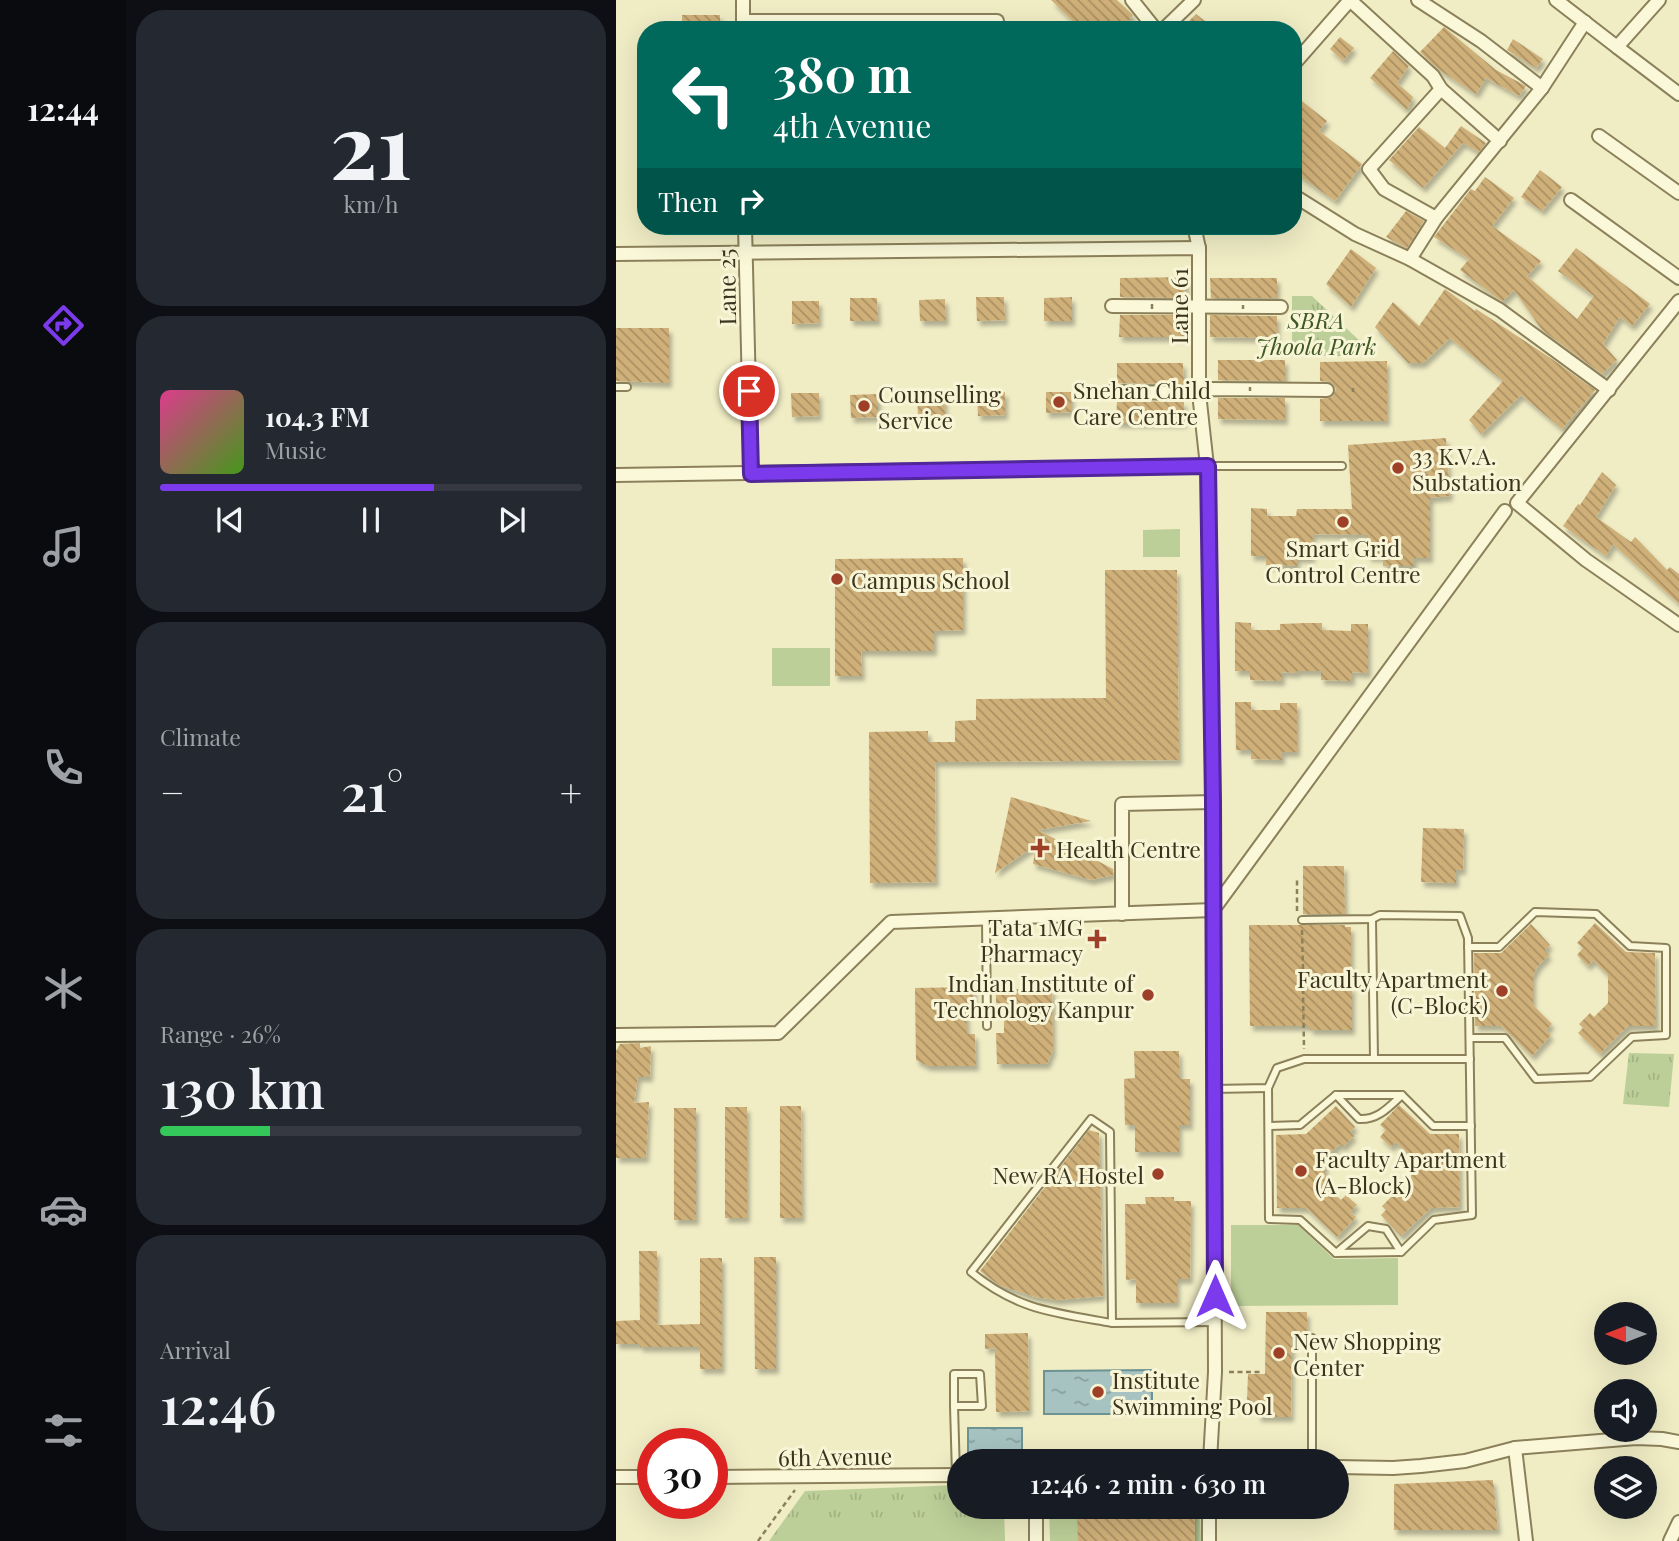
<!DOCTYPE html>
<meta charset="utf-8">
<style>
body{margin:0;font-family:"Playfair Display",serif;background:#242831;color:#f1f3f6;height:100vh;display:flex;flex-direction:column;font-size:26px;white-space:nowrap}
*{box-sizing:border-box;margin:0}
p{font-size:23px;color:#9ea1a6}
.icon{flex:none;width:38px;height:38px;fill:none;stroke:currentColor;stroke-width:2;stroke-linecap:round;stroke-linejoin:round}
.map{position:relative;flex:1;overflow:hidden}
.side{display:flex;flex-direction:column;gap:10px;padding:10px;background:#0d0f14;width:490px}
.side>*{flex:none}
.top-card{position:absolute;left:21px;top:21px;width:665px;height:214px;border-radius:28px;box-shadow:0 7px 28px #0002;background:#00695c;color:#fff;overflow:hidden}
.needle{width:46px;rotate:270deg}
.buttons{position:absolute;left:978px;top:1302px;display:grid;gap:14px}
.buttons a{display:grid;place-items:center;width:63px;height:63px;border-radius:50%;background:#171b24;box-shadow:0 7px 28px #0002;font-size:35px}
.speed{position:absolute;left:21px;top:1428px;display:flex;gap:14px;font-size:35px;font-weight:700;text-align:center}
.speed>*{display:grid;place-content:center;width:91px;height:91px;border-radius:50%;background:#171b24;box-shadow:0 7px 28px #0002;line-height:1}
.speed .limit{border:10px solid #d22;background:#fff;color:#111}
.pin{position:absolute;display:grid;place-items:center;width:60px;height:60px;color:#fff;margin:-30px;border:4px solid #fff;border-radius:50%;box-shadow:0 2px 7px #0007}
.me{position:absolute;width:77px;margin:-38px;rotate:0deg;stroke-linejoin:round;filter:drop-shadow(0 0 5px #0008)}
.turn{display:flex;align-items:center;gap:24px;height:147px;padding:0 21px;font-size:32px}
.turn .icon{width:91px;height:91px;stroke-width:2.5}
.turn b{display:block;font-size:49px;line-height:60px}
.then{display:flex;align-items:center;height:66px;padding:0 21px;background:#0003;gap:14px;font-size:26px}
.big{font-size:52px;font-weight:600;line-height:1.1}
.side .tile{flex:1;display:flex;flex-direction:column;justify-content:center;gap:10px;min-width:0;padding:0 24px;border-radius:28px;background:#242831}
.side .dial{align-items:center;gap:0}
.dial b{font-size:91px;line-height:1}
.song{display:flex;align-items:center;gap:21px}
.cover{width:84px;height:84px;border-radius:10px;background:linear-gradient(135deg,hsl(330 70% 55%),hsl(100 70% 35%))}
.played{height:7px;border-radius:4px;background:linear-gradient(90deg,#7c3aed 65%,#363941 65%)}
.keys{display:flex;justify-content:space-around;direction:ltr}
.heat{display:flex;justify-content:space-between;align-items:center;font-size:38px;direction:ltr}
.charge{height:10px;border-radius:5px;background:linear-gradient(90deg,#34c759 26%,#363941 0)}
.trip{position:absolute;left:331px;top:1449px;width:402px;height:70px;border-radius:35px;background:#171b24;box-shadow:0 7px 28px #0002;font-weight:600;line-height:70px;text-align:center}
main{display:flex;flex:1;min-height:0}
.tabs{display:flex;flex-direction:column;width:126px;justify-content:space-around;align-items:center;background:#090b0e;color:#9ea1a6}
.tabs .icon{width:49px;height:49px}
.tabs .selected{color:#7c3aed}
.tabs b{font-size:32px;color:#f1f3f6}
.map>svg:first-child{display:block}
.park{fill:url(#park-tufts)}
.garden{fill:#bccf98}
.water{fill:url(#water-ripples);stroke:#6c9392;stroke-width:2}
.building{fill:url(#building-back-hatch);filter:url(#shadow)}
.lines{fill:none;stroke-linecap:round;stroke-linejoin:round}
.service-casing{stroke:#8c805a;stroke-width:10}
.minor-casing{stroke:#8c805a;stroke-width:16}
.path{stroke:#8c805a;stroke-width:2.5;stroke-dasharray:5 3.5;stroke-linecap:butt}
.service{stroke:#faf8d9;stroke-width:6}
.minor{stroke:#faf8d9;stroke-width:12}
.path-bridge{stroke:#8c805a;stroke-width:2.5;stroke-dasharray:5 3.5;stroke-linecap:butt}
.route-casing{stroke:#51269a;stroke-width:18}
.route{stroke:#7c3aed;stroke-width:12}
.poi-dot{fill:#9e4027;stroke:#f7f5d5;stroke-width:2.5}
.labels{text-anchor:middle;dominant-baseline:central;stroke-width:6;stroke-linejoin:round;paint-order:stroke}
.street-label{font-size:23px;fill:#3c331e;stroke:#f7f5d5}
.park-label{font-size:23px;font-style:italic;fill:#405924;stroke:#f7f5d5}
.poi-label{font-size:23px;fill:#3c331e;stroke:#f7f5d5;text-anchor:start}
</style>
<main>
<nav class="tabs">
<b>12:44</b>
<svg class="icon selected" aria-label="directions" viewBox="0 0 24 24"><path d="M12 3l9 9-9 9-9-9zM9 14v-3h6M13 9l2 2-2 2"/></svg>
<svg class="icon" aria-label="music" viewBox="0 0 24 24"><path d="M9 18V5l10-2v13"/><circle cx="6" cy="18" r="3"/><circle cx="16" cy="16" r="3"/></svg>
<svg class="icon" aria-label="phone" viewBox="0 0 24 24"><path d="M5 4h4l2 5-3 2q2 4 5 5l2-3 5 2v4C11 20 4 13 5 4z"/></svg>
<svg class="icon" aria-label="climate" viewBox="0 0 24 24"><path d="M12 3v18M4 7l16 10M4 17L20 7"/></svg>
<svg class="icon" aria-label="car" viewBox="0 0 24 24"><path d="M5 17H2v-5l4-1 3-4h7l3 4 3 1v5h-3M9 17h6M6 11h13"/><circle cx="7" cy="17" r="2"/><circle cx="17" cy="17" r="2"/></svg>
<svg class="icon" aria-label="filters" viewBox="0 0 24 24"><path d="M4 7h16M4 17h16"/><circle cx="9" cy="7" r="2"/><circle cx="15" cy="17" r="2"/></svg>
</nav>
<section class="side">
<div class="tile dial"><b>21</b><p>km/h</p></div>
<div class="tile">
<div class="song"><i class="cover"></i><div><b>104.3 FM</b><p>Music</p></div></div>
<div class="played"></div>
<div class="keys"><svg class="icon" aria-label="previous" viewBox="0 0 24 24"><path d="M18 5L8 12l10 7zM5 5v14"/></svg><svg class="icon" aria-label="pause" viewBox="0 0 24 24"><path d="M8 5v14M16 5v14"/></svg><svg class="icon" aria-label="next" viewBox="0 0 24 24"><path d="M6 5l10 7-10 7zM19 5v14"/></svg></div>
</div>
<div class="tile"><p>Climate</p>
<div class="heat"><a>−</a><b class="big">21°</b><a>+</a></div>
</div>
<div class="tile"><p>Range · 26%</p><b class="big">130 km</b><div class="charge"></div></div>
<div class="tile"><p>Arrival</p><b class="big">12:46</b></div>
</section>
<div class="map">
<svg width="1063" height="1541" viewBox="0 0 1063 1541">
<defs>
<pattern id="park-tufts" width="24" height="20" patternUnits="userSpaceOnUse" patternTransform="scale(1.75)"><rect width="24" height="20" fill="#bccf98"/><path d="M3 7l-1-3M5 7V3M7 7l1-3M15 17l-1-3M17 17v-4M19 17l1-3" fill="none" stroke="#a2b283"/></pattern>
<pattern id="water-ripples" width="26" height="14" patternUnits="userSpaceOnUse" patternTransform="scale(1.75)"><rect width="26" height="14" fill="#a6c3c1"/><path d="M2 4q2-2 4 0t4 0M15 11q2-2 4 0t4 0" fill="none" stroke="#889f9c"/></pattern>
<pattern id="building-back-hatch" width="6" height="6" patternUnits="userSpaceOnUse" patternTransform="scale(1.75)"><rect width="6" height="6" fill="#d0b079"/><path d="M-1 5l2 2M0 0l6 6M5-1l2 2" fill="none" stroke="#aa9063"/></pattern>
<filter id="shadow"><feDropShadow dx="3" dy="5" stdDeviation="2" flood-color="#0004"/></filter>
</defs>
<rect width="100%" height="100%" fill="#f0edc5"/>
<!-- park -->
<g class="park">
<polygon points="676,296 696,296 746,343 724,356 676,356"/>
<polygon points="1013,1053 1058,1054 1053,1107 1007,1104"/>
<polygon points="343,1485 343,1507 388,1507 389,1541 153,1541 189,1491"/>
</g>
<!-- garden -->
<g class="garden">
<polygon points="564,529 564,557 527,557 527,530"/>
<rect x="156" y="648" width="58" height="38"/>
<polygon points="615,1225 682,1225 718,1259 782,1258 782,1305 615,1306"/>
<polygon points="433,1507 584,1507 585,1541 434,1541"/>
<polygon points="374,1524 374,1541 174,1541 174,1526"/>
</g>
<!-- water -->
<g class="water">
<polygon points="536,1370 536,1414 428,1414 428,1371"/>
<rect x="352" y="1428" width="54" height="27"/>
</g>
<!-- building -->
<g class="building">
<polygon points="435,0 501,0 517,15 506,30 466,30"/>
<polygon points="580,14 600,30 564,30"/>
<rect x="66" y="15" width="38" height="15"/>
<polygon points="828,27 880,70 910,86 903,96 870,78 860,94 822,69 804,52"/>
<polygon points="724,37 738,48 727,61 714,49"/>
<polygon points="897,39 927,59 920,68 891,50"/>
<polygon points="777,51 793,66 781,83 797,97 791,110 754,78"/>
<polygon points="677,94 711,121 703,131 746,164 719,201 677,171"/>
<polygon points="845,126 870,143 863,152 847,143 807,188 773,160 803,127 829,148"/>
<polygon points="924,170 946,187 926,211 905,197"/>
<polygon points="869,177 898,198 876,226 925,261 911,276 961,319 978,296 942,271 960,248 1034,304 1016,326 1004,317 987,344 1001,360 986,374 926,330 898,290 887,301 884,300 844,270 853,259 818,237 855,189 859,191"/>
<polygon points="790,211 808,221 791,248 770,237"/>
<polygon points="735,249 760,268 735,307 710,284"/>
<polygon points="570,277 570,298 504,297 504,278"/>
<polygon points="594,278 661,278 661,298 595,298"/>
<polygon points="829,289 859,311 860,309 936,359 979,390 946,429 905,395 865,434 853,420 887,381 834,338 807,363 792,363 759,327 777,302 803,326"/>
<polygon points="360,297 388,297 389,320 361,321"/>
<polygon points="456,297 456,321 428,321 428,298"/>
<polygon points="234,298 261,298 262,321 234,321"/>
<polygon points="329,299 330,321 304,321 303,300"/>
<polygon points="176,301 203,301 203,323 176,324"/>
<polygon points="504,315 571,315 571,337 503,337"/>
<polygon points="594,315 661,316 661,338 594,337"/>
<polygon points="0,328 53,328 53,383 0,381"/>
<polygon points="602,360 669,360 669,381 602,380"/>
<polygon points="771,361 771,421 704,421 704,399 716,397 720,389 715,382 704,381 704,362"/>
<polygon points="501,363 567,363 568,384 501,383"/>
<polygon points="389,392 389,415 362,416 361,393"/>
<polygon points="430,392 455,392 455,412 430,413"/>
<polygon points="175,393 203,393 203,416 176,417"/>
<polygon points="301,393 328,393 329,415 302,416"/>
<polygon points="262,394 262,417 235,418 234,395"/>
<polygon points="602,398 669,398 669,420 602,419"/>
<polygon points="501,401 568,402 568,423 500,423"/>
<polygon points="830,438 834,496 814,498 814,558 798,558 798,566 767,566 767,557 752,557 752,535 697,534 696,558 681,558 681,566 650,565 650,556 635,556 635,508 651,509 651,516 680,516 681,509 736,509 732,445"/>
<polygon points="986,472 1000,485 980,517 1015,542 1019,537 1051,570 1054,567 1063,574 1063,604 997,544 990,556 947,526 962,504 964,505"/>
<polygon points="347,558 347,630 318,631 318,651 245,651 246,676 219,676 219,559"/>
<polygon points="489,570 561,570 563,760 319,762 320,882 254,883 253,732 312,731 312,742 339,742 339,721 360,720 360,699 490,698"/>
<polygon points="619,622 635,623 635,630 664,630 664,624 690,623 706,623 706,630 735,631 735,624 752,624 752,673 736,672 736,681 705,680 705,671 681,671 681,673 666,672 666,681 634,680 634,671 619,671"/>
<polygon points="619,702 635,702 635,710 664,710 664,703 681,703 681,752 666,752 666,760 635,759 635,750 620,750"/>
<polygon points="395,797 475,821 422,830 497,869 497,875 475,880 417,864 420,845 379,873"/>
<polygon points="807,828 848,829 847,870 840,870 840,883 805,882"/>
<polygon points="687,866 728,866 729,914 687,914"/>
<polygon points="979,923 1010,952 1039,953 1040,1026 1012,1026 984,1054 962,1033 967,1028 963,1024 974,1013 978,1017 992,1003 992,975 977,960 972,966 961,955 967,948 961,943"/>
<polygon points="915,924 934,945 929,950 933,955 922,966 917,976 917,1005 936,1024 930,1030 935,1035 916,1056 885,1026 859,1026 858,953 885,953"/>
<polygon points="633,925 729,925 729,927 735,927 735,976 687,974 683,976 681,981 687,986 736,987 736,1030 694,1030 694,1026 634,1026"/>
<polygon points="358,987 358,1004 350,1004 351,1034 359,1034 360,1066 312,1066 300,1060 299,988"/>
<polygon points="436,988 437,1050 431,1064 381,1064 380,1033 388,1033 388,1003 380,1003 380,990"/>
<polygon points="24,1043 24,1048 35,1046 34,1077 22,1077 18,1103 33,1102 30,1158 0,1158 0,1051 4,1044"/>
<polygon points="518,1051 563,1051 564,1079 574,1079 574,1125 563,1125 563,1152 519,1152 519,1125 509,1125 508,1079 519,1078"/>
<polygon points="783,1105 814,1134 843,1134 844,1207 815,1208 785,1236 765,1215 770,1210 766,1206 777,1195 781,1198 795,1185 795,1157 780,1142 775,1147 764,1137 770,1130 764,1125"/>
<polygon points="164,1106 185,1106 186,1218 164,1218"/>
<polygon points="720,1106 739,1127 734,1132 738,1136 727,1147 724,1144 709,1157 709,1186 725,1200 730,1195 741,1205 734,1212 740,1217 721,1237 690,1208 661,1208 660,1135 690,1134"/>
<rect x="109" y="1107" width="22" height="111"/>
<rect x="58" y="1108" width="22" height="112"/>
<polygon points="473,1130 483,1133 487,1296 441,1300 419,1297 383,1285 364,1271"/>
<polygon points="529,1197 558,1197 558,1201 575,1201 574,1279 561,1279 561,1303 520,1303 520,1279 510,1280 509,1204 530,1204"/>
<polygon points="23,1251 41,1251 41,1325 84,1324 84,1258 106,1258 106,1369 84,1369 84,1347 24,1347 24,1344 0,1344 0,1321 24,1320"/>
<polygon points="138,1257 160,1257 160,1369 139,1369"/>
<polygon points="650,1312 691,1312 691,1332 676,1332 675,1417 642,1417 642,1401 631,1401 632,1374 649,1374"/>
<polygon points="412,1333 413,1411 380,1412 379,1348 369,1349 369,1334"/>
<polygon points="877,1480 882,1530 778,1530 778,1484"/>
<polygon points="461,1507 579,1507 579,1541 462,1541"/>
</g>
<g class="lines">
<defs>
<g id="service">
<polyline points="0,387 11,387"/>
<polyline points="591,466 726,466"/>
<polyline points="467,468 591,466 597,908"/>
<polyline points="370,919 371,1026"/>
<polyline points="756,919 758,1059"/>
<polyline points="852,947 883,947 919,912 980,914 1014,946 1050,948 1050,1035 1016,1037 974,1077 920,1079 889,1038 855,1038"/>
<polyline points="687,980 757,982"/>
<polyline points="652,1088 653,1219 684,1220 720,1253 785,1252 818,1220 856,1215 852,938 844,916 764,915 756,919 686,920"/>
<polyline points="597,1089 652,1088 661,1068 688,1059 854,1059"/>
<path d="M720,1095L743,1119C762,1120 773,1107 786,1095"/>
<polyline points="653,1126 684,1125 720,1095 786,1095 817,1126 855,1126"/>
<polyline points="720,1253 752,1226 770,1229 785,1252"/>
<path d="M496,1323C439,1313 401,1310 355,1272L475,1119L494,1132L496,1323L599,1322"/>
<polyline points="696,1338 696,1461"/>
<polyline points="338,1406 338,1374 364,1374 366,1406 338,1406 340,1475"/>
</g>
<g id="minor">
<polyline points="516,0 540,30"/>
<polyline points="734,0 817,76 825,89 753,169 768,189 820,218"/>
<polyline points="802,0 865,41 926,88"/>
<polyline points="940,0 1001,47 1043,0"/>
<polyline points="127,21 381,21"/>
<polyline points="127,30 127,0"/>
<polyline points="547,30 578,0"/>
<polyline points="1001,47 1063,94"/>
<polyline points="677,65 734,0"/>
<polyline points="825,89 884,141"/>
<polyline points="983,136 1063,193"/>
<polyline points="677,195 739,234 794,259 884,310 993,390"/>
<polyline points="955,200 1063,278"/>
<polyline points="129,226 135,474"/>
<polyline points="578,226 583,248"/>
<polyline points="0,254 583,248 583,393 591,466"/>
<polyline points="794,259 820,218 926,88 969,22"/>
<polyline points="1063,301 901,503 970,560 1063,625"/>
<polyline points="496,306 665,307"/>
<polyline points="496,392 583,393 592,389 711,390"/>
<polyline points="0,475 466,468"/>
<polyline points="597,910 889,511"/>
<polyline points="506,914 506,804 597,802"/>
<polyline points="0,1035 162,1033 275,922 597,910"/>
<polyline points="899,1448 910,1541"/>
<polyline points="594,1461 599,1372 597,910"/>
<polyline points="721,1467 777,1468 805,1466 849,1461 899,1448 1020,1438 1046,1439 1063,1442"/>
<polyline points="0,1477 37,1477"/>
<polyline points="96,1477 343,1475"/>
<polyline points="420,1507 420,1541"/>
<polyline points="593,1507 593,1541"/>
<polyline points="1054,1541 1063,1522"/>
</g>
</defs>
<!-- service casing -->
<use href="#service" class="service-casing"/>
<!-- minor casing -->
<use href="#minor" class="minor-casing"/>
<!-- path -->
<g class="path">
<polyline points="737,388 737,392"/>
<polyline points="681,911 681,878"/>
<polyline points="686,930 687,969"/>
<polyline points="687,989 688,1049"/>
<polyline points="613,1372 646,1372"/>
<polyline points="142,1541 179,1490"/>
</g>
<!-- service -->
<use href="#service" class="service"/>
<!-- minor -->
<use href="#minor" class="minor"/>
<!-- path-bridge -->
<g class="path-bridge">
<polyline points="536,304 536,309"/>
<polyline points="627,305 627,309"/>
<polyline points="634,387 634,391"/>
<polyline points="533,390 533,394"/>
</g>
</g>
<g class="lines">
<defs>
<polyline id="route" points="133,391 135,474 592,466 597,802 599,1296"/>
</defs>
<!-- route casing -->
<use href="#route" class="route-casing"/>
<!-- route -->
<use href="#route" class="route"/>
</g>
<!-- markers -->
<g class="poi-dot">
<circle cx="443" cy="402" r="7"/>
<circle cx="248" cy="406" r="7"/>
<circle cx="782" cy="468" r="7"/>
<circle cx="727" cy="522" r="7"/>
<circle cx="221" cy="579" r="7"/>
<path d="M420.5 837.5h7v7h7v7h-7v7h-7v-7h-7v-7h7z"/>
<path d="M477.5 928.5h7v7h7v7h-7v7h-7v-7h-7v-7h7z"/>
<circle cx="886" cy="991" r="7"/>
<circle cx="532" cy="995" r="7"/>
<circle cx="685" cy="1171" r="7"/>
<circle cx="542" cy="1174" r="7"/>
<circle cx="663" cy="1353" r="7"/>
<circle cx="482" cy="1392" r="7"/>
</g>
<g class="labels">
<!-- street labels -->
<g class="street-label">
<text transform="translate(110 287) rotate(-91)">Lane 25</text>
<text transform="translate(562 306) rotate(-90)">Lane 61</text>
<text transform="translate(219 1456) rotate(-1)">6th Avenue</text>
</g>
<!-- park labels -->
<g class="park-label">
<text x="700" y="319">SBRA<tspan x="700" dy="26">Jhoola Park</tspan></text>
</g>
<!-- poi labels -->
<g class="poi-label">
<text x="457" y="389">Snehan Child<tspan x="457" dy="26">Care Centre</tspan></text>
<text x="262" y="393">Counselling<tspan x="262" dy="26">Service</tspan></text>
<text x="796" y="455">33 K.V.A.<tspan x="796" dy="26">Substation</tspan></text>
<text x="727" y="547" text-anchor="middle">Smart Grid<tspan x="727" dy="26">Control Centre</tspan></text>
<text x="235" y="579">Campus School</text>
<text x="440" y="848">Health Centre</text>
<text x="467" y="926" text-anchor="end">Tata 1MG<tspan x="467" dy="26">Pharmacy</tspan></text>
<text x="872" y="978" text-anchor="end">Faculty Apartment<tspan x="872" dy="26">(C-Block)</tspan></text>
<text x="518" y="982" text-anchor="end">Indian Institute of<tspan x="518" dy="26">Technology Kanpur</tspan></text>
<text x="699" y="1158">Faculty Apartment<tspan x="699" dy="26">(A-Block)</tspan></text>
<text x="528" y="1174" text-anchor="end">New RA Hostel</text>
<text x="677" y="1340">New Shopping<tspan x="677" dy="26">Center</tspan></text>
<text x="496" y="1379">Institute<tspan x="496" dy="26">Swimming Pool</tspan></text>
</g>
</g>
</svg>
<div class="buttons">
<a><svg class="needle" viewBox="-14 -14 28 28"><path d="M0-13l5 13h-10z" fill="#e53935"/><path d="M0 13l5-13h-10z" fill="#9ea1a6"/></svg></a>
<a><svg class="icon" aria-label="sound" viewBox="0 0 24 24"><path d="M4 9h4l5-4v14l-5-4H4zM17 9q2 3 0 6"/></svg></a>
<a><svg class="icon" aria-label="layers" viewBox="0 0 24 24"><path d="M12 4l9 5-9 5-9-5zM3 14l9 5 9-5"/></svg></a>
</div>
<div class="speed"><div class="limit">30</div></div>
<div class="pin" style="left:133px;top:391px;background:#d93025"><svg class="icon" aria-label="arrive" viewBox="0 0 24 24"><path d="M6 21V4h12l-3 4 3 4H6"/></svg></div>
<svg class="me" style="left:599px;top:1296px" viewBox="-20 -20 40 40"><path d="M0-17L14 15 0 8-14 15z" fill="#7c3aed" stroke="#fff" stroke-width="4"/></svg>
<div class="trip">12:46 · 2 min · 630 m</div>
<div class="top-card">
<div class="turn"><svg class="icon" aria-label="left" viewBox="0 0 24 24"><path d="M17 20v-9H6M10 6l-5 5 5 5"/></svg><div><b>380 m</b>4th Avenue</div></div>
<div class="then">Then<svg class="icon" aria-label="right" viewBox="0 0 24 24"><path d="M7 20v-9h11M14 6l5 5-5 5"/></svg></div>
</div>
</div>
</main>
